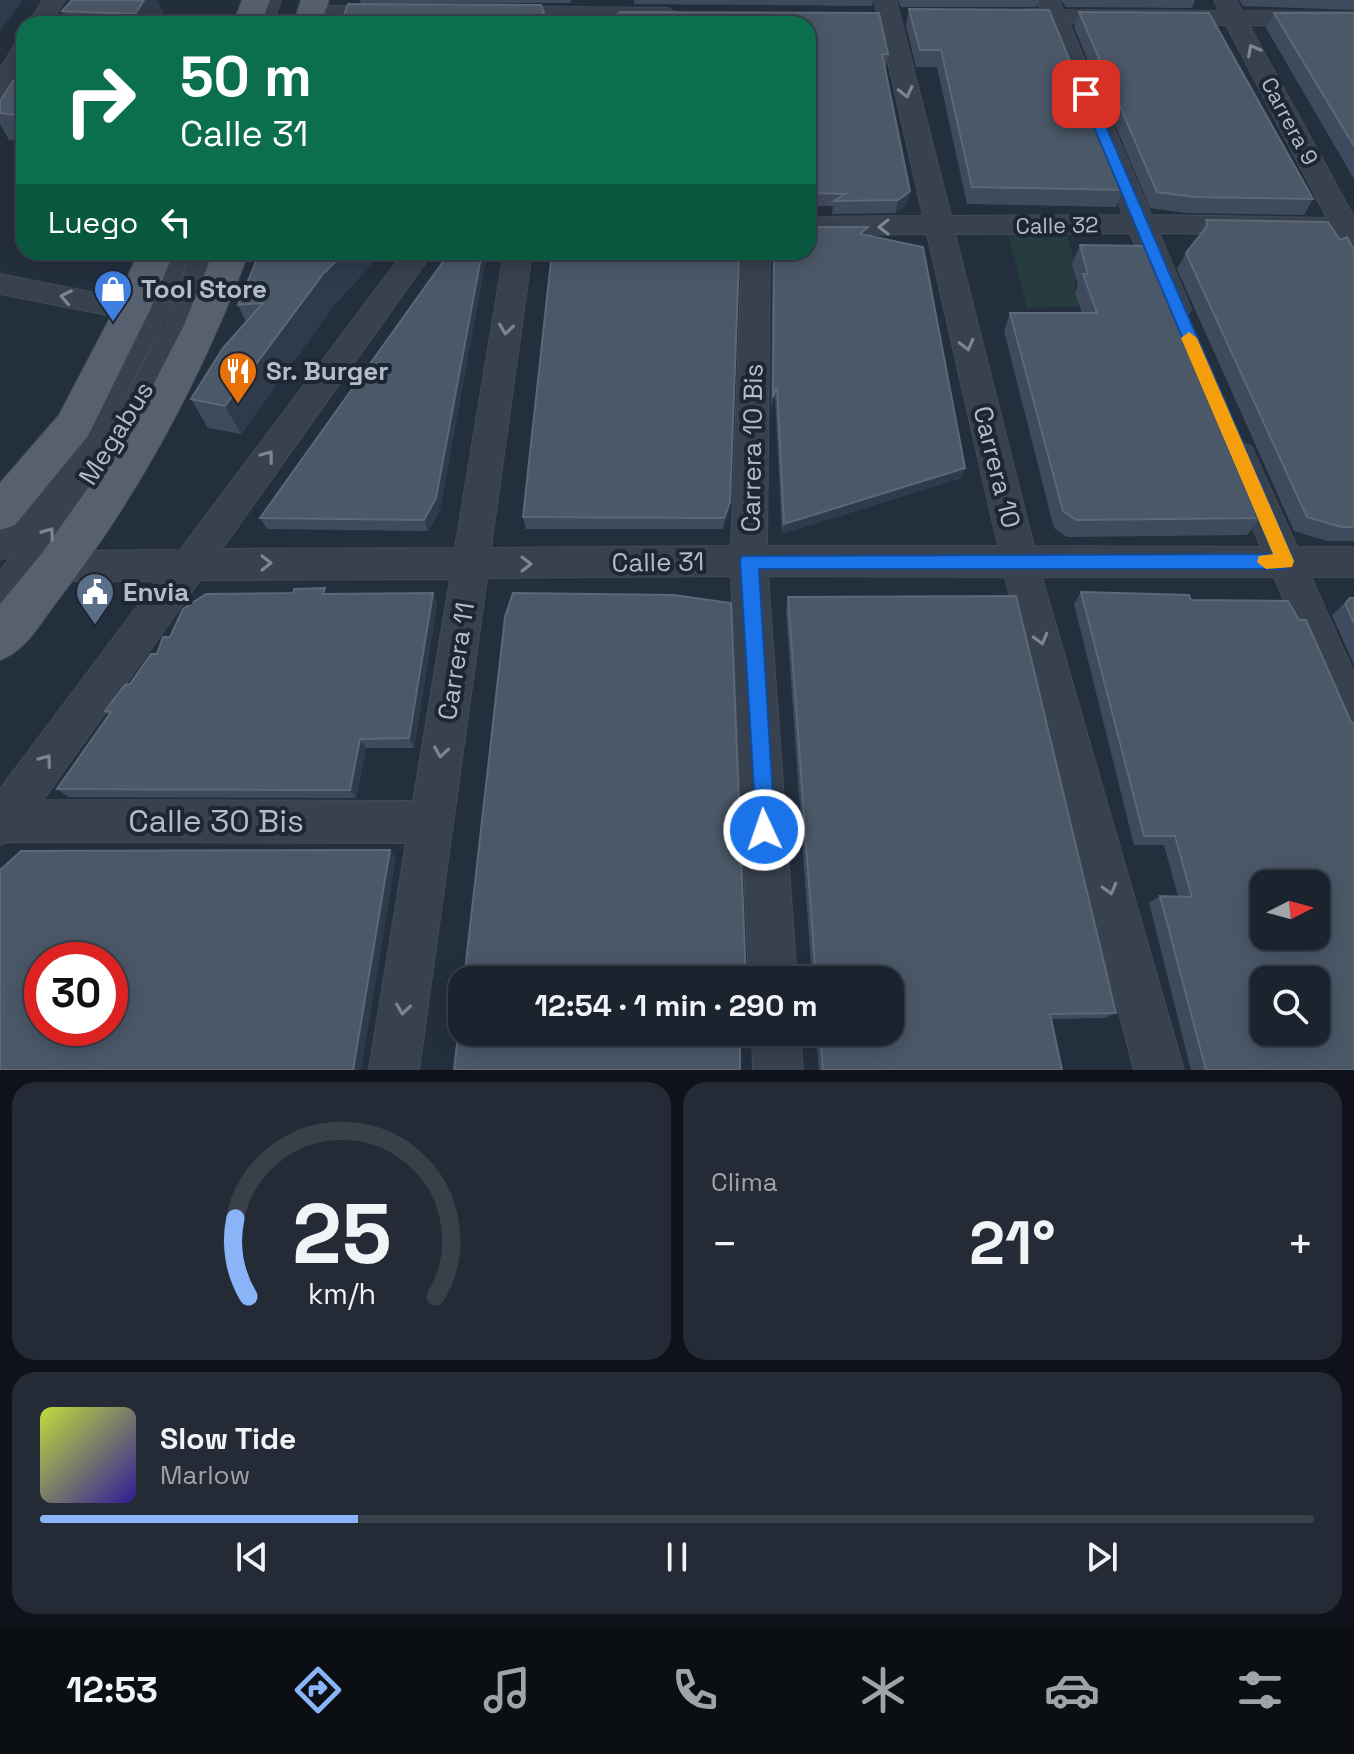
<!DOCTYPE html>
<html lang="es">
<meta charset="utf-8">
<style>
body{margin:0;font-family:"Space Grotesk",sans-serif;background:#242b36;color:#f1f3f6;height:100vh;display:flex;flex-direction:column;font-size:30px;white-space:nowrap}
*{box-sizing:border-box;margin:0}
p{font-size:26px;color:#a0a4aa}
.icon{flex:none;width:44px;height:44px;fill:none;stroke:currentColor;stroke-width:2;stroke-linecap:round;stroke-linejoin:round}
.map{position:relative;height:1070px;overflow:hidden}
.side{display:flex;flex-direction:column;gap:12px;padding:12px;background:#0f1319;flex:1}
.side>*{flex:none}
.hud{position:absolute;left:16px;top:16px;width:800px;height:244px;border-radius:24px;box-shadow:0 4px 20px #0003,0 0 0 2px #39404a;background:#0b6e4f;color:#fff;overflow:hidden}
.needle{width:52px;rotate:84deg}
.tools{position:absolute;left:1250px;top:870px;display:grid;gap:16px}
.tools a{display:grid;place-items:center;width:80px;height:80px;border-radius:16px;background:#1b232e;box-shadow:0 4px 20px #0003,0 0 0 2px #39404a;font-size:40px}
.speed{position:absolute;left:24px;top:942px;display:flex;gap:16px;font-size:40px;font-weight:700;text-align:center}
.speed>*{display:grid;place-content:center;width:104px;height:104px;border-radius:50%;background:#1b232e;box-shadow:0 4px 20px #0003,0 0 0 2px #39404a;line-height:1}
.speed .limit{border:12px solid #d22;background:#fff;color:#111}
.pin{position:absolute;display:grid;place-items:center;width:68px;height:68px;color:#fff;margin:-34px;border-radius:16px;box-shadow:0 4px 12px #0006}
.me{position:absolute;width:88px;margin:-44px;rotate:357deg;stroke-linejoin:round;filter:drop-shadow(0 0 6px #0008)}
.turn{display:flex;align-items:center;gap:28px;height:168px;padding:0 32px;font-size:36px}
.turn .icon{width:104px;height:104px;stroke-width:2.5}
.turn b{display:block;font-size:56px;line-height:68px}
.then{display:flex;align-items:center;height:76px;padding:0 32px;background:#0003;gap:16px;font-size:30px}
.big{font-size:60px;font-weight:800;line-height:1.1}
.side .card{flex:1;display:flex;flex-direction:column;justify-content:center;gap:12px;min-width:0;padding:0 28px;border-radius:24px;background:#242b36}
.side .dial{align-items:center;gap:0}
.dial svg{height:208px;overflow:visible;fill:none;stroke:#39404a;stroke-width:7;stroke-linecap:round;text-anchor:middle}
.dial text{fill:#f1f3f6;stroke:none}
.song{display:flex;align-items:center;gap:24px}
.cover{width:96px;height:96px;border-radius:12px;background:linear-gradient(135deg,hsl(70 70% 55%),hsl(250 70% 35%))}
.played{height:8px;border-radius:4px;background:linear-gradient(90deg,#8ab4f8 25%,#39404a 25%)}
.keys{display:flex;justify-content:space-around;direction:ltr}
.heat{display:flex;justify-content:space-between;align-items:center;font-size:44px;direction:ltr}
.side .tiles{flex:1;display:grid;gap:12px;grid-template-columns:1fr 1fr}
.card:last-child{grid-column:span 2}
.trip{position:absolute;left:448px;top:966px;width:456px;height:80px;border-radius:24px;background:#1b232e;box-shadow:0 4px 20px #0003,0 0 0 2px #39404a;font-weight:800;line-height:80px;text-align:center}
.menu{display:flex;height:128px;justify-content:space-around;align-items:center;background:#0b0e12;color:#a0a4aa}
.menu .icon{width:56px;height:56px}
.menu .on{color:#8ab4f8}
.menu b{font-size:36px;color:#f1f3f6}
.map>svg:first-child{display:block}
.green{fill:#263c3f}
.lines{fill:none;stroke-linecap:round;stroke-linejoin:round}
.minor-casing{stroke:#414a57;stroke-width:2}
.major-casing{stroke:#414a57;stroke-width:2}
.minor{fill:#38414e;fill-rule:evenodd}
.major{fill:#56606e;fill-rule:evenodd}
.wall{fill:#3f4b5c}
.shaded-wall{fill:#2f3b4b}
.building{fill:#4b5868;stroke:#5c6777;stroke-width:2;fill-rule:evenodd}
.oneway{stroke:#7c8592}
.route{fill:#1a73e8;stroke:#114b97;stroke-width:2}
.slow{fill:#f59e0b}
.labels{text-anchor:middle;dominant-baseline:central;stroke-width:8;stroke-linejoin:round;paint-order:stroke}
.far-street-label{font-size:22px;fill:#b4bcc9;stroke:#1d2633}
.poi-label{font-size:26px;font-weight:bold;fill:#b4bcc9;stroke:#1d2633;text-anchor:start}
.street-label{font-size:26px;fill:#b4bcc9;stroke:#1d2633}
.near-street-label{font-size:32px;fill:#b4bcc9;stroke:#1d2633}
</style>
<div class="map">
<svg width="1354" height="1070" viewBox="0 0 1354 1070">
<rect width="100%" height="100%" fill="#242f3e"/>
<!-- green -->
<polygon class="green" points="1065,231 1076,264 1075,293 1080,306 1027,308 1007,232"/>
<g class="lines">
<defs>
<g id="minor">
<polygon points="43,0 65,0 50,24 28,24"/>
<polygon points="259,0 281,0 273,24 251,24"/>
<path d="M874,0H896L951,216L1123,215L1046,23L996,21L993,16L996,11L1041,9L1037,0H1059L1063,10L1219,11L1214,0H1236L1242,11L1354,12V26L1249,25L1354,217V252L1344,250L1336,236L1159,233L1191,309L1187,316L1176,319L1165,316L1161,309L1130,233L955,234L1034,546L1261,547L1222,455L1227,446L1239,442L1251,446L1297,547H1354V577H1311L1354,673V737L1340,731L1274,577H1042L1184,1070H1134L1005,577L768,576L797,980H749L731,576L487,578L419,1070H369L406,843L7,842L0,845V789L156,581H58L45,577L42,571L13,611L0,616V571L11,556L0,560V518L81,418L133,320L0,294V274L141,302L162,252H190L166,315L112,421L166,322L192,252H220L196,322L136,439L56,551L180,550L404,252H433L222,549L455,548L504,252H532L491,548L731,546L742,252H770L767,546H998L927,234L808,235V217L923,216ZM1069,23L1226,25L1327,218L1151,215ZM450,579L413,801L43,800L200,580Z"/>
<polygon points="311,6 392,6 403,13 392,20 303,18 300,13 303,8"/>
<polygon points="496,6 668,8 679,15 668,22 488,18 485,13 488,8"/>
<polygon points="24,41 24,69 9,94 0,96 0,68 16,43"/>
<polygon points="752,1032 800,1032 803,1070 753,1070"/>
</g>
<g id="major">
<polygon points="242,0 270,0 261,24 233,24"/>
<polygon points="301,0 329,0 321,24 293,24"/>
<polygon points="138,252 174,252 150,310 88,436 15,525 0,530 0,483 59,415 114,310"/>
<path d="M213,252H249C202,377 140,494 58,600C41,622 27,650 0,660V604L42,553L133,424L184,325Z"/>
</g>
</defs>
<!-- minor casing -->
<use href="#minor" class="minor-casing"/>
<!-- major casing -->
<use href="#major" class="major-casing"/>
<!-- minor -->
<use href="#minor" class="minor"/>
<!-- major -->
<use href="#major" class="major"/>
</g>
<!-- wall -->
<g class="wall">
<polygon points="72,0 157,0 163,14 158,24 68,24 62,11"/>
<polygon points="360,0 572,0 570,3 361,3"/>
<polygon points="634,0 873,0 872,6 634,4"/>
<polygon points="898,0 1039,0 1037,7 901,7"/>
<polygon points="1061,0 1195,0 1192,8 1066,7"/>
<polygon points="1239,0 1354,0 1354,10 1243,6"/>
<polygon points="909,9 1123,190 1116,207 967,204 937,67 916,67 906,26"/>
<polygon points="1079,12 1313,199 1304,215 1186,213 1150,208 1074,27"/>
<polygon points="1274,13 1354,13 1354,179 1266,28"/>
<polygon points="341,23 545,24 341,24"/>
<polygon points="808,24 888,54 886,67 885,67 907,204 895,213 832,214 833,206 808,206"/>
<polygon points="24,81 24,141 9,140 0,124 0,101"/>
<polygon points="1206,220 1340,240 1354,250 1354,541 1327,541 1294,531 1177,269 1186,253 1198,238"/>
<polygon points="809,227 868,227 867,236 961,478 782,534 775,397 771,407 773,252 808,252"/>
<polygon points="1080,245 1260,500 1255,505 1261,518 1247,535 1067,537 1054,528 1004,331 1010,313 1082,313 1075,293 1078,285 1072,264"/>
<polygon points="260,252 383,252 335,304 241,434 208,428 191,399 246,322 238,305"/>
<polygon points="450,252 487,252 440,510 428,531 267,529 260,518"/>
<polygon points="729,513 723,529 526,529 523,517"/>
<polygon points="1081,592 1191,600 1351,722 1354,1070 1191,1070 1149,903 1160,896 1178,896 1164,845 1134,845 1074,604"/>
<polygon points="433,593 437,604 414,748 366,748 356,798 69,797 57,789 109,715 105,711 157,654 170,637 328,594"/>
<polygon points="788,597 1116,1013 1105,1018 1051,1019 1062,1070 819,1070 816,1032 890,1032 890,980 812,980 786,610"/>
<polygon points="1350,598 1354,598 1354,665 1332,615"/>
</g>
<!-- shaded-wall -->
<g class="shaded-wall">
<polygon points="0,0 23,0 0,31"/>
<polygon points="144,0 157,0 163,14 158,24 140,24 135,14"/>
<polygon points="544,13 545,24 535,24"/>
<polygon points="910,191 907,204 895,213 898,200"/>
<polygon points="868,227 866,238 860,234"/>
<polygon points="345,252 383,252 335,304 241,434 225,406 323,274"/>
<polygon points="482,252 487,252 440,510 428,531 424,520"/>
<polygon points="777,387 775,397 771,407 773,397"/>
<polygon points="965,468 961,478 782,534 784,524"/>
<polygon points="730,502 729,513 723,529 724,518"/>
<polygon points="433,593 437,604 414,748 409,738"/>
<polygon points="360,739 366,748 356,798 350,790"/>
<polygon points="390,850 396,858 361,1070 353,1070"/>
</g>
<!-- building -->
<g class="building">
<polygon points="72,0 144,0 135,14 62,11"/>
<polygon points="348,4 541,5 544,13 535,24 341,23"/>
<polygon points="909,9 1049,10 1123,190 972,187 941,50 920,50"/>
<polygon points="620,12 879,13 888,54 882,54 910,191 898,200 834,201 845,194 808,193 808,24 611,24"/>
<polygon points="1079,12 1209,13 1313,199 1194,197 1157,192"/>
<polygon points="1274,13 1354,13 1354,146"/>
<polygon points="13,81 24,81 24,116 0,113 0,101"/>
<polygon points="1206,220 1328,222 1340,240 1347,237 1354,250 1354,527 1341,527 1307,517 1186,253 1208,225"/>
<polygon points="808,224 809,227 868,227 860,234 923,247 965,468 784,524 777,387 773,397 774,252 808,252"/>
<polygon points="1080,245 1149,246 1260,500 1252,497 1261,518 1076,520 1063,511 1010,313 1097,313 1083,274 1088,274"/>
<polygon points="260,252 345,252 323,274 225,406 191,399 223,348 263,303 238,305"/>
<polygon points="450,252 482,252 436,498 424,520 260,518"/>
<polygon points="552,252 732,252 739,259 730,502 724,518 523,517"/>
<polygon points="325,588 323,594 433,593 409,738 360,739 350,790 57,789 111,712 105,711 125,685 130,684 151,654 157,654 163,637 170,637 183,609 206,594 293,593 294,589"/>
<path d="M1081,592L1189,595L1191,600L1288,601L1299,620H1306L1351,722L1354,723V1070H1206L1160,896L1192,897L1175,836H1144ZM1264,884H1316V936H1264ZM1264,980H1316V1032H1264Z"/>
<polygon points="513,593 674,595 731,603 746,980 464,980 505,617"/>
<polygon points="1016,596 1116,1013 1050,1014 1062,1070 823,1070 820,1032 890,1032 890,980 816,980 788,597"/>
<polygon points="1350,598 1354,598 1354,623 1345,604"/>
<path d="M390,850L353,1070H0V870L21,851ZM42,960H110V1028H42Z"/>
<polygon points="462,1002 462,1032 741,1032 740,1047 740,1070 454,1070"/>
</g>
<!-- one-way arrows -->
<defs><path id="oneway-chevron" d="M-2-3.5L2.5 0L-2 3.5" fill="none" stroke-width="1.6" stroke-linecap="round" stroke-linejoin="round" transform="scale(2)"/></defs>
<g class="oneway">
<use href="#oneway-chevron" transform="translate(1253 50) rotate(-118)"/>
<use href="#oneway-chevron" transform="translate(906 92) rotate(77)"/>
<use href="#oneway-chevron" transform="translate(884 227) rotate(-180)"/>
<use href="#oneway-chevron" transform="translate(66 297) rotate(-169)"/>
<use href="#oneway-chevron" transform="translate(506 329) rotate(98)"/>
<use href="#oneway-chevron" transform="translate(967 345) rotate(76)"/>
<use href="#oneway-chevron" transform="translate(268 456) rotate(-53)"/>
<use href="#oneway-chevron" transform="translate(49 533) rotate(-54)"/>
<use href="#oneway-chevron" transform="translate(266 563)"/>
<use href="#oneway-chevron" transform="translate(526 564) rotate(-1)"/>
<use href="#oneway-chevron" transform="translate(1041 639) rotate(75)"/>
<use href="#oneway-chevron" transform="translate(441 752) rotate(99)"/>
<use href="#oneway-chevron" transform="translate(46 760) rotate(-54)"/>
<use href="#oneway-chevron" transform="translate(1110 889) rotate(75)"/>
<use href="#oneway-chevron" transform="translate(403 1009) rotate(98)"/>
</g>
<!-- route -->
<polygon class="route" points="1086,91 1092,94 1294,561 1285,569 759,569 775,830 772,838 764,841 757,838 740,561 742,556 1273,554 1080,94"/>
<!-- slow -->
<polygon class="slow" points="1189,332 1197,338 1294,561 1292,567 1266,569 1257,562 1259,556 1273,554 1181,338"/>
<!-- icons -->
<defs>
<symbol id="shop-pin" viewBox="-11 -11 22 30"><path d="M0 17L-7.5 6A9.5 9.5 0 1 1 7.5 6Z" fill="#3f7fe0" stroke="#1d2633"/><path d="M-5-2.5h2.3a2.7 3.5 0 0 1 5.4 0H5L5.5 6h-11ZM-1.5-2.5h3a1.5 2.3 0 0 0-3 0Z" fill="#fff"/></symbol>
<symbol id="restaurant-pin" viewBox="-11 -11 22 30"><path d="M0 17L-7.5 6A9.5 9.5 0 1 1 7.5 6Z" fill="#e8710a" stroke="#1d2633"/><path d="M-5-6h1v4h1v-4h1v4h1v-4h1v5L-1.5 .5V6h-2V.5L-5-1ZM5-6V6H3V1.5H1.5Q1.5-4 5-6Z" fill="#fff"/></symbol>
<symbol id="civic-pin" viewBox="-11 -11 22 30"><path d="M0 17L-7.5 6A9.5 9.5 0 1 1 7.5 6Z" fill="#5c6f8a" stroke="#1d2633"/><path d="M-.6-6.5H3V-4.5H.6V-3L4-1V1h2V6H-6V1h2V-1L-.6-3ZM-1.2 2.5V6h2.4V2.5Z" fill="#fff"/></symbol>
</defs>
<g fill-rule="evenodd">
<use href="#shop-pin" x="91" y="267" width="44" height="60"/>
<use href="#restaurant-pin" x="216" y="349" width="44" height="60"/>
<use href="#civic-pin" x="73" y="570" width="44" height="60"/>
</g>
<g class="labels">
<!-- far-street labels -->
<g class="far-street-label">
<text transform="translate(1290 121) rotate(62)">Carrera 9</text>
<text transform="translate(1057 225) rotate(-1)">Calle 32</text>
</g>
<!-- poi labels -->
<g class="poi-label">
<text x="141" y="289">Tool Store</text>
<text x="266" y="371">Sr. Burger</text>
<text x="123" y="592">Envia</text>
</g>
<!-- street labels -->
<g class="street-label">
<text transform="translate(116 433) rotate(-58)">Megabus</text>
<text transform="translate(752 448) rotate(-89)">Carrera 10 Bis</text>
<text transform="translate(997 467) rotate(76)">Carrera 10</text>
<text transform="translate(658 562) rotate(-1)">Calle 31</text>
<text transform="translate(456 661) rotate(-81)">Carrera 11</text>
</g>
<!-- near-street labels -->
<g class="near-street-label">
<text x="216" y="821">Calle 30 Bis</text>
</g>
</g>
</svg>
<div class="tools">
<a><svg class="needle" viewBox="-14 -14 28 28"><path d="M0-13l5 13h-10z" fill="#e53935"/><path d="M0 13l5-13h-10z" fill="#a0a4aa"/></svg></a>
<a><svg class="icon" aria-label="search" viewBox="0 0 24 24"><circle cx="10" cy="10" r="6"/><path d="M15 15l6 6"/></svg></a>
</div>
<div class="speed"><div class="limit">30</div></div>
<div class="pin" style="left:1086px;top:94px;background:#d93025"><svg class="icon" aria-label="arrive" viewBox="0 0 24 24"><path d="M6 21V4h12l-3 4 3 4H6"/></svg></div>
<svg class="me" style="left:764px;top:830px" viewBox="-20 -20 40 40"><circle r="17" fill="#1a73e8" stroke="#fff" stroke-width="3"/><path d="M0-11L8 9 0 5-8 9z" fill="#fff"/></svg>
<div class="trip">12:54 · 1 min · 290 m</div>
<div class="hud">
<div class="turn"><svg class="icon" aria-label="right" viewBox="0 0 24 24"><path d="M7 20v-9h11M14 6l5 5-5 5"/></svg><div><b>50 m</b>Calle 31</div></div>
<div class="then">Luego<svg class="icon" aria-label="left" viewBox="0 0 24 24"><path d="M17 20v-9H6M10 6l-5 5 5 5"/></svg></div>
</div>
</div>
<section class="side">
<div class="tiles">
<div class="card dial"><svg viewBox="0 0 100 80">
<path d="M14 69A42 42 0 1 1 86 69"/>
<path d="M14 69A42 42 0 0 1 9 39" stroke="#8ab4f8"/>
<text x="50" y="56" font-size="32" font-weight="700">25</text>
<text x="50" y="72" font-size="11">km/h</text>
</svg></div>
<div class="card"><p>Clima</p>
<div class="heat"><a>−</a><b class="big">21°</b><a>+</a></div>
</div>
<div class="card">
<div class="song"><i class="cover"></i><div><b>Slow Tide</b><p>Marlow</p></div></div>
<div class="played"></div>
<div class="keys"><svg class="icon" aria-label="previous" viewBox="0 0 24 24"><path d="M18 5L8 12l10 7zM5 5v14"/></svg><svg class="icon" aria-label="pause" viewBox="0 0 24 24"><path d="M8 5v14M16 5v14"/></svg><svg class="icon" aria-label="next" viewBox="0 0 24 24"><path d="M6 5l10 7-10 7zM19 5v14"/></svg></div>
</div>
</div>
</section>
<nav class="menu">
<b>12:53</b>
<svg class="icon on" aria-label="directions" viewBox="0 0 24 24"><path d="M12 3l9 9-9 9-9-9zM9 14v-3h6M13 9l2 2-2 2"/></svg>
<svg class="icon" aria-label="music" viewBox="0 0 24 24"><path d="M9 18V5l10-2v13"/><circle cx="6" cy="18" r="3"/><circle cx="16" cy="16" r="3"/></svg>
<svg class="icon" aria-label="phone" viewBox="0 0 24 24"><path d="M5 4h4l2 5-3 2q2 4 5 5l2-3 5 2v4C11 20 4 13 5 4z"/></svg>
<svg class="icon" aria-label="climate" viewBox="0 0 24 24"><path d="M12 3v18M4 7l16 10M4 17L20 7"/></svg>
<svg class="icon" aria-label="car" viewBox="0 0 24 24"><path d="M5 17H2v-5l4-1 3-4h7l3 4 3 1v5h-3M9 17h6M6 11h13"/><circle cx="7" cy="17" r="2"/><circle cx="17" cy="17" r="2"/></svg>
<svg class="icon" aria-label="filters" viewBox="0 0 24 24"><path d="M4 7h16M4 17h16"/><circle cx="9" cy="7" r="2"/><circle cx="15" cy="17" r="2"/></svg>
</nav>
